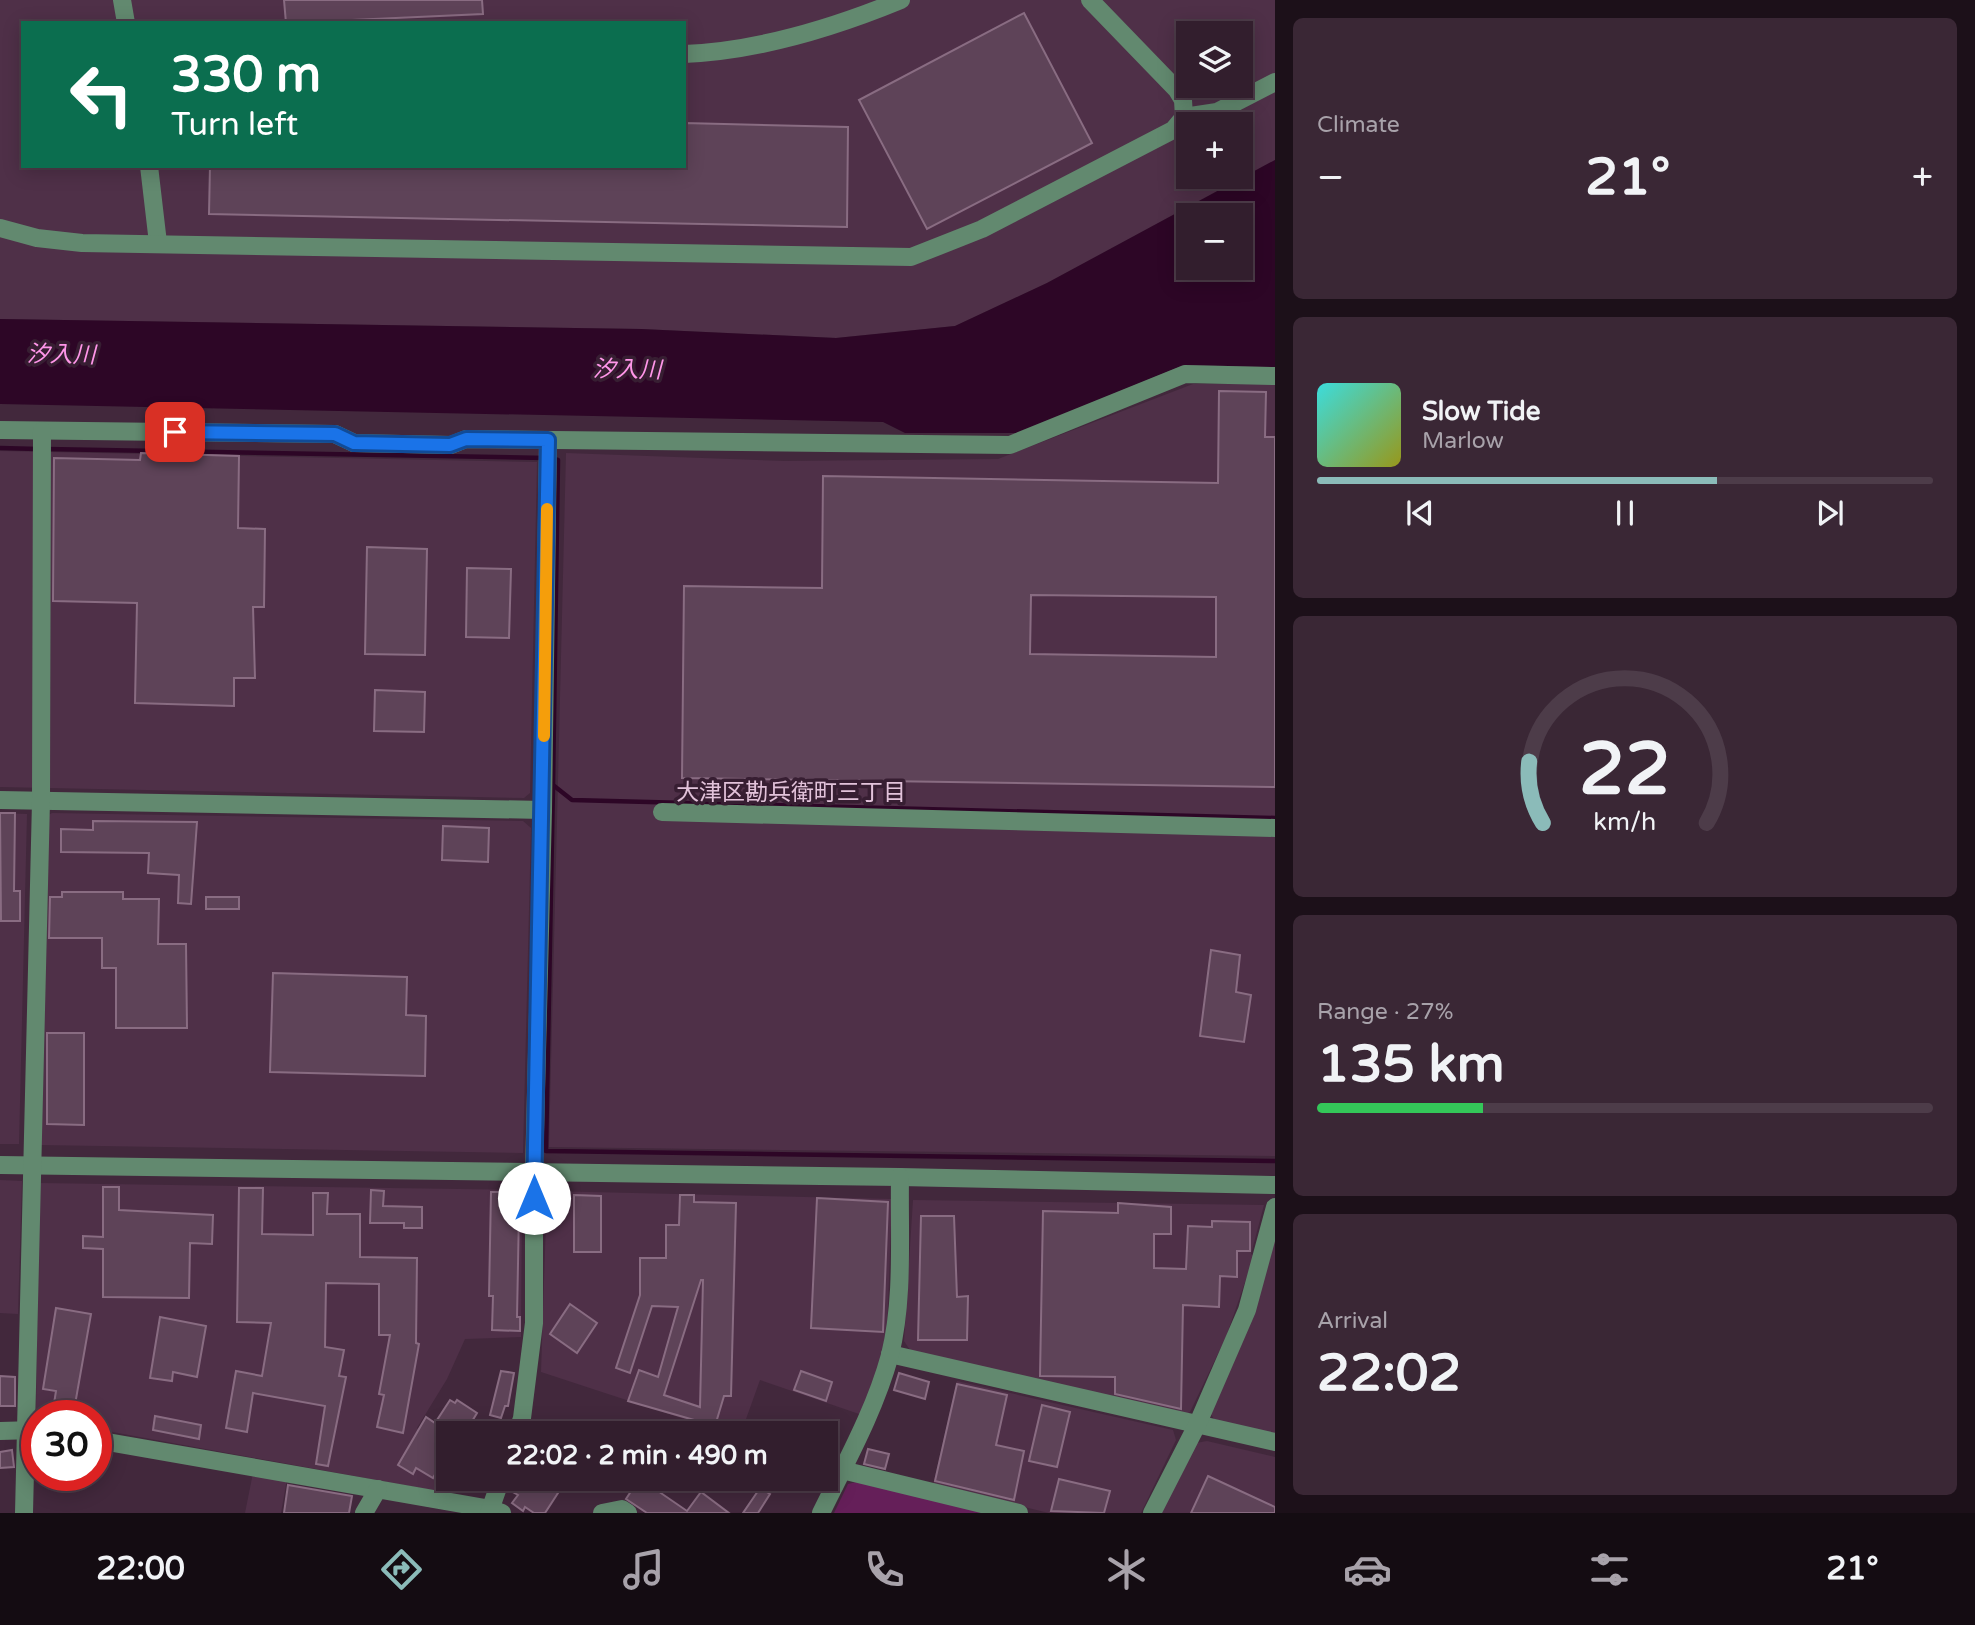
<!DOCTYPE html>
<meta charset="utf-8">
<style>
body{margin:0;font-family:"Varela Round","Noto Sans JP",sans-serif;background:#3a2735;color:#f1f3f6;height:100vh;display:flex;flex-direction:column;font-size:26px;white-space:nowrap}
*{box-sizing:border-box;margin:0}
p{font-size:23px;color:#a8a2aa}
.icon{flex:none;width:38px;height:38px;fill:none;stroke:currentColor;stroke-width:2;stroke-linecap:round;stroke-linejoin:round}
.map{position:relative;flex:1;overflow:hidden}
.drawer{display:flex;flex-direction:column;gap:18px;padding:18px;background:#1c1019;width:700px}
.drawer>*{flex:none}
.hud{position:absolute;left:21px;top:21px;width:665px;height:147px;border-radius:0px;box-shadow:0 4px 18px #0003,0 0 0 2px #4d3c49;background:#0b6e4f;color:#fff;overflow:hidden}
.fabs{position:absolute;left:1176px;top:21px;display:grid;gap:14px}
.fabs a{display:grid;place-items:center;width:77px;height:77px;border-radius:0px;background:#321e2d;box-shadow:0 4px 18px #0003,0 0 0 2px #4d3c49;font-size:35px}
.speed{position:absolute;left:21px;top:1400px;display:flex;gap:14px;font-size:35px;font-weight:700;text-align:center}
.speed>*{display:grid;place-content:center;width:91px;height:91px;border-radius:50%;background:#321e2d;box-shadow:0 4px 18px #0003,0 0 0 2px #4d3c49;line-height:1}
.speed .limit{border:10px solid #d22;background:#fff;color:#111}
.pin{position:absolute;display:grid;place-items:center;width:60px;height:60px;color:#fff;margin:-30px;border-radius:14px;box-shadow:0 4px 10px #0006}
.me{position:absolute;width:77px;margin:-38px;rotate:0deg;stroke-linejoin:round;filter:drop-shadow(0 0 5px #0008)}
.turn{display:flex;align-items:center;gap:24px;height:147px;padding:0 35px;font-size:32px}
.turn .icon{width:91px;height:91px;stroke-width:2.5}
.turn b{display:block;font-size:49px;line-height:60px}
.big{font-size:52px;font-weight:800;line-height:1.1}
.drawer .card{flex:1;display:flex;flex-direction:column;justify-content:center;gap:10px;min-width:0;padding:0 24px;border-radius:10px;background:#3a2735}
.drawer .dial{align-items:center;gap:0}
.dial svg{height:182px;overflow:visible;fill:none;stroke:#4d3c49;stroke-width:7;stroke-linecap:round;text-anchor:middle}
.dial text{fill:#f1f3f6;stroke:none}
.song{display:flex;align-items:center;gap:21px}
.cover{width:84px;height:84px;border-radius:10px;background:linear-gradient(135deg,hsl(180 70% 55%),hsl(60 70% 35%))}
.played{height:7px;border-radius:4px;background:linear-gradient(90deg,#8bbbb9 65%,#4d3c49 65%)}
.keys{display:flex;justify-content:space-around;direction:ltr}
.heat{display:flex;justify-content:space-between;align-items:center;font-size:38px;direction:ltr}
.charge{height:10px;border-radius:5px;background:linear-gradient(90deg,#34c759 27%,#4d3c49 0)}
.trip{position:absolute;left:436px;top:1421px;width:402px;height:70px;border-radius:0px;background:#321e2d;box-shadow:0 4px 18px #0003,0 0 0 2px #4d3c49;font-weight:800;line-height:70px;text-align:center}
.menu{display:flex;height:112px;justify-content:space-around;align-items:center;background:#140c12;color:#a8a2aa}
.menu .icon{width:49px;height:49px}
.menu .selected{color:#8bbbb9}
.menu b{font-size:32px;color:#f1f3f6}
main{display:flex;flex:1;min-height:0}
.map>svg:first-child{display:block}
.built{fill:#4f3048;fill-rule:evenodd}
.green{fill:#651f59}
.water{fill:#2d0626;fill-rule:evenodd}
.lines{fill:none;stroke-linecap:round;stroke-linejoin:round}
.stream{stroke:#2d0626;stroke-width:4.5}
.building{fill:#5e4358;stroke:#896c82;stroke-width:2;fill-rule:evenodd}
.minor{stroke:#62896f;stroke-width:18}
.route-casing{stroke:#114b97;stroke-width:18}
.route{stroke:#1a73e8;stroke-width:12}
.slow{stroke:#f59e0b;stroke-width:12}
.labels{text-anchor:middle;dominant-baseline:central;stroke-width:7;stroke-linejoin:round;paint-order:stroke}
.water-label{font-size:23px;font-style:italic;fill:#ff96e9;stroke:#371e32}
.neighbourhood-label{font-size:23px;fill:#e2c2da;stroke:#371e32}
</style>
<main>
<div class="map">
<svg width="1275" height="1513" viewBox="0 0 1275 1513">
<rect width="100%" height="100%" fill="#42283c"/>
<!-- built -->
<g class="built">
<path d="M0,0H1275V160L1047,283L955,326L836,338L641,329L0,319ZM23,23H684V166H23ZM1188,33H1241V86H1188ZM1188,124H1241V177H1188Z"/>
<polygon points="1193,384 1275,384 1275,1156 549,1147 566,453 785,461 998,459"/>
<polygon points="0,451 537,462 530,793 524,798 0,787"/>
<polygon points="0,813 27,814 19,1144 0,1144"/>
<polygon points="52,813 523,821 531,828 523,1153 39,1145 45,817"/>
<polygon points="0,1180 22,1181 18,1314 0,1313"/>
<polygon points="39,1183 522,1190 521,1337 465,1339 447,1379 417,1428 448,1449 448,1466 436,1491 96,1429 96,1416 39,1416 36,1410"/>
<polygon points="547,1191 892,1199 887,1333 877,1376 862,1415 760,1380 741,1433 727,1433 541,1372"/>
<polygon points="913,1200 1264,1205 1251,1254 1254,1256 1226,1337 1190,1412 1183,1416 910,1350 904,1341"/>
<polygon points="1275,1238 1275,1438 1215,1421 1211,1414"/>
<polygon points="957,1381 1173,1430 1176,1440 1141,1513 1049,1513 933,1485"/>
<polygon points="1207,1441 1275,1457 1275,1513 1161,1513 1196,1443"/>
<polygon points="253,1473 287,1479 281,1513 245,1513"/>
</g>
<!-- green -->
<polygon class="green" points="856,1482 990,1513 834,1513 848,1484"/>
<!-- water -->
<path class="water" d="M1275,160V367L1184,365L1018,433H905L883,422L0,404V319L641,329L836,338L955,326L1047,283ZM1188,215H1241V268H1188Z"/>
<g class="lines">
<!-- stream -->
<g class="stream">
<polyline points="0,448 38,449"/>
<polyline points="46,449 545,458"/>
<polyline points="554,459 558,460 553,785 572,800 1275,818"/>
<polyline points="553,785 546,1151 1275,1161"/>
</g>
</g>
<!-- building -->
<g class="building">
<polygon points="284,0 482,0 483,14 286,23"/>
<polygon points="1024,13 1092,143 927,229 859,100"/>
<polygon points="684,123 848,127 847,227 209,214 210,166 684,166"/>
<path d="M1219,391L1266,392L1265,437H1275V787L682,778L684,586L822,588L823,476L1218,483ZM1031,595L1216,597V657L1030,654Z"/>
<polygon points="141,453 239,456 238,528 265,529 264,607 253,607 255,678 234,678 234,706 135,703 137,603 53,601 54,458 140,460"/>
<polygon points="367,547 427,549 425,655 365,654"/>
<polygon points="467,568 511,569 509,638 466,637"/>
<polygon points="375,690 425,692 424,732 374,731"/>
<polygon points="0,813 15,813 14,891 20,891 20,921 1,921"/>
<polygon points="93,821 197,822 191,904 178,903 179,875 148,873 149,853 61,852 61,829 93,830"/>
<polygon points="443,826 489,828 488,862 442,860"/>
<polygon points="62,892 123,892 123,899 159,899 158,944 186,944 187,1028 116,1028 116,968 102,968 102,938 49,938 50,897 62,897"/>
<rect x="206" y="897" width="33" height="12"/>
<polygon points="1211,950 1240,955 1236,992 1251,995 1244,1042 1200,1036"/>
<polygon points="273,973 407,977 406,1015 426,1016 425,1076 270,1072"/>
<polygon points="47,1033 84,1033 84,1125 47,1124"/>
<polygon points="103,1187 119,1187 119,1210 213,1215 212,1244 190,1243 189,1298 103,1297 103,1249 83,1248 83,1236 103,1237"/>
<polygon points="239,1188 263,1188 262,1234 313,1235 313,1193 328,1193 327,1214 360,1214 360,1257 417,1258 416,1343 419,1344 403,1433 377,1427 384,1395 379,1394 390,1335 379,1335 379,1284 326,1283 325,1347 344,1350 339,1376 346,1377 328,1466 316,1464 325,1406 253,1393 247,1432 226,1428 236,1371 262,1376 271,1323 237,1322"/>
<polygon points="371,1190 384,1191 383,1206 422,1207 422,1228 404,1228 404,1223 370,1223"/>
<polygon points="491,1192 507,1192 506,1210 519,1211 517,1317 520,1317 520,1331 492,1330 493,1296 489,1296"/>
<polygon points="574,1195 601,1196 601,1252 574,1252"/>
<path d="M680,1195H694V1202L736,1203L731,1396H724L715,1426L628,1401L639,1370L658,1377L678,1307L652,1306L630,1373L616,1368L640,1295V1258H666V1225H679ZM701,1280H703L700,1407L664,1395Z"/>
<polygon points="817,1198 888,1202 883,1332 811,1328"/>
<polygon points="1118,1203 1171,1207 1171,1234 1154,1234 1154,1268 1186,1269 1188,1226 1212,1227 1212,1221 1250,1222 1250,1251 1237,1251 1237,1277 1220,1276 1219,1307 1183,1305 1181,1409 1115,1394 1115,1377 1040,1376 1043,1211 1118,1213"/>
<polygon points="921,1216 954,1216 957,1297 968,1296 967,1340 918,1340"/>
<polygon points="570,1304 597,1323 577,1353 550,1334"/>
<polygon points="56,1308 91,1314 73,1416 52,1416 56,1391 43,1389"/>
<polygon points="160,1317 206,1326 197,1377 173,1372 172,1381 150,1378"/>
<polygon points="501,1371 514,1373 508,1406 505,1406 501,1418 490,1415"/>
<polygon points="801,1371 832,1382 826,1401 794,1390"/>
<polygon points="899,1373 929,1382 925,1399 894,1390"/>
<polygon points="0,1376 15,1377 15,1406 0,1406"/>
<polygon points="957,1384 1007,1395 996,1445 1024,1451 1014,1500 935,1481"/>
<polygon points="450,1400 455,1403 457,1400 477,1413 465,1433 448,1433 438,1450 446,1455 433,1478 416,1468 413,1474 398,1465 426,1417 435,1423"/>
<polygon points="1042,1405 1070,1412 1057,1467 1029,1461"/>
<polygon points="155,1416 201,1425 199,1439 153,1430"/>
<polygon points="868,1449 889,1454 885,1469 864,1464"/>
<polygon points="12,1450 14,1467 0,1468 0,1452"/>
<polygon points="1208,1476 1275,1507 1275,1513 1191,1513"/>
<polygon points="515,1479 538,1479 558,1493 545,1513 534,1513 525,1507 523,1511 512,1503 518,1495 511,1491"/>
<polygon points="639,1479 661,1479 655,1489 687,1511 701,1492 729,1513 647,1513 626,1499"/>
<polygon points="1059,1479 1110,1491 1104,1513 1051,1511"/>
<polygon points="288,1485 352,1496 349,1513 284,1513"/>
<polygon points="760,1488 770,1494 758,1513 743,1513"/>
</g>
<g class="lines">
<!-- minor -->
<g class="minor">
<polyline points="122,0 126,23"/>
<path d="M684,54C759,51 833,28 901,0"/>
<polyline points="1184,117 1217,112 1275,82"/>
<polyline points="149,166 158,243"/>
<polyline points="0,228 37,238 82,243 911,257 982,229 1173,130 1184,117 1183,100 1177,90 1090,0"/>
<polyline points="0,430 335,434 354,443 451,445 466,439 1010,445 1185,374 1275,376"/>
<polyline points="0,800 543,810"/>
<polyline points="662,812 1275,828"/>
<polyline points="0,1165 900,1177 1275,1185"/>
<polyline points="890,1354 1275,1442"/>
<polyline points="0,1431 35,1430"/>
<polyline points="517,1433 522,1418 534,1323 534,1173 543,810 548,440"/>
<polyline points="96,1440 491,1509 502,1513"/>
<polyline points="842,1470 1019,1513"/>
<polyline points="24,1513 41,801 42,431"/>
<polyline points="364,1513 378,1489"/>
<polyline points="489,1513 501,1479"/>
<polyline points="602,1513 622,1509 628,1513"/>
<path d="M821,1513C846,1462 875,1410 890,1355C904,1299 899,1234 900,1177"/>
<polyline points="1152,1513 1198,1423 1247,1310 1275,1207"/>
</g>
</g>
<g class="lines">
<defs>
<polyline id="route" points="175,432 335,434 354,443 450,445 466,439 548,440 534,1198"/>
</defs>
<!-- route casing -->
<use href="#route" class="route-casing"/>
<!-- route -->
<use href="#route" class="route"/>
<!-- slow -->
<polyline class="slow" points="544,736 547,509"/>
</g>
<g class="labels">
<!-- water labels -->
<g class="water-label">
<text transform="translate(61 355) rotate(1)">汐入川</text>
<text transform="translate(627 370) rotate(1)">汐入川</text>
</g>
<!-- neighbourhood labels -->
<g class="neighbourhood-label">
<text x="791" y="793">大津区勘兵衛町三丁目</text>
</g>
</g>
</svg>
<div class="fabs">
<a><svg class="icon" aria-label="layers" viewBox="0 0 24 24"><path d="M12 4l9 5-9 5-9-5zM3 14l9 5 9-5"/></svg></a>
<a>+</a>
<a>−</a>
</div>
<div class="speed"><div class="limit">30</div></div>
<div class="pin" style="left:175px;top:432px;background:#d93025"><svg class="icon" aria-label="arrive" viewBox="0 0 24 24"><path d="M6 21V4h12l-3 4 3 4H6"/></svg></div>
<svg class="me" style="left:534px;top:1198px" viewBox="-20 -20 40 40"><circle r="19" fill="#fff"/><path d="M0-13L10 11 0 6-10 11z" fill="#1a73e8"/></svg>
<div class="trip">22:02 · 2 min · 490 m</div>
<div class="hud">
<div class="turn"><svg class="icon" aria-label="left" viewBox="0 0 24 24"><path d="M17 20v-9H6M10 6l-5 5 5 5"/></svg><div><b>330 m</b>Turn left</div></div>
</div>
</div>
<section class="drawer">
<div class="card"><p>Climate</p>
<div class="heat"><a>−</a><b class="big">21°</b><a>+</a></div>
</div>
<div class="card">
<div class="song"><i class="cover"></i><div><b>Slow Tide</b><p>Marlow</p></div></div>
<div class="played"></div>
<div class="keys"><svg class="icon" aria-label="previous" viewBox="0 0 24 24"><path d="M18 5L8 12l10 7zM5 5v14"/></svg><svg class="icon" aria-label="pause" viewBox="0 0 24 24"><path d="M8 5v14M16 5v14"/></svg><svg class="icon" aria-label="next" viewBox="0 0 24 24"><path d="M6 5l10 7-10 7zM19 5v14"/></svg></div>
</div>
<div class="card dial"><svg viewBox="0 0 100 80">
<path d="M14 69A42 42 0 1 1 86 69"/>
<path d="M14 69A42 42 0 0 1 8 42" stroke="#8bbbb9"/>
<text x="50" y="56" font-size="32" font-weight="700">22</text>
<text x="50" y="72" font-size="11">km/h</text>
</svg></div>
<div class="card"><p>Range · 27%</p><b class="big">135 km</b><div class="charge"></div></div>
<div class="card"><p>Arrival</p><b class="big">22:02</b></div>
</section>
</main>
<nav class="menu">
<b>22:00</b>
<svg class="icon selected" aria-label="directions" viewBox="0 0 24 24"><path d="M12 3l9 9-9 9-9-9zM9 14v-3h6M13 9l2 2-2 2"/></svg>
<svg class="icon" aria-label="music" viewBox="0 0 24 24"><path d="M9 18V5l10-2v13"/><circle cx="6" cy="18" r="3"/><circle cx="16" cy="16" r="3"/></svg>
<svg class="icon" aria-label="phone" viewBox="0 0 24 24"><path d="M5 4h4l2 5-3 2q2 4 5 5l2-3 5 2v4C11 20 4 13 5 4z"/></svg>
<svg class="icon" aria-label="climate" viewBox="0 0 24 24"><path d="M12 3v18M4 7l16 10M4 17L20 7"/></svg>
<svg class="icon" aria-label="car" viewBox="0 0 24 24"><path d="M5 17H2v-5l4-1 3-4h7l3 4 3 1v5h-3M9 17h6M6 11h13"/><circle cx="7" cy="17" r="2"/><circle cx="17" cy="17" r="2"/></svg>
<svg class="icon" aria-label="filters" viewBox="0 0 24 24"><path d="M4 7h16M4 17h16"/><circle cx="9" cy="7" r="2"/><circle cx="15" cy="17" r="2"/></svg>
<b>21°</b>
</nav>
